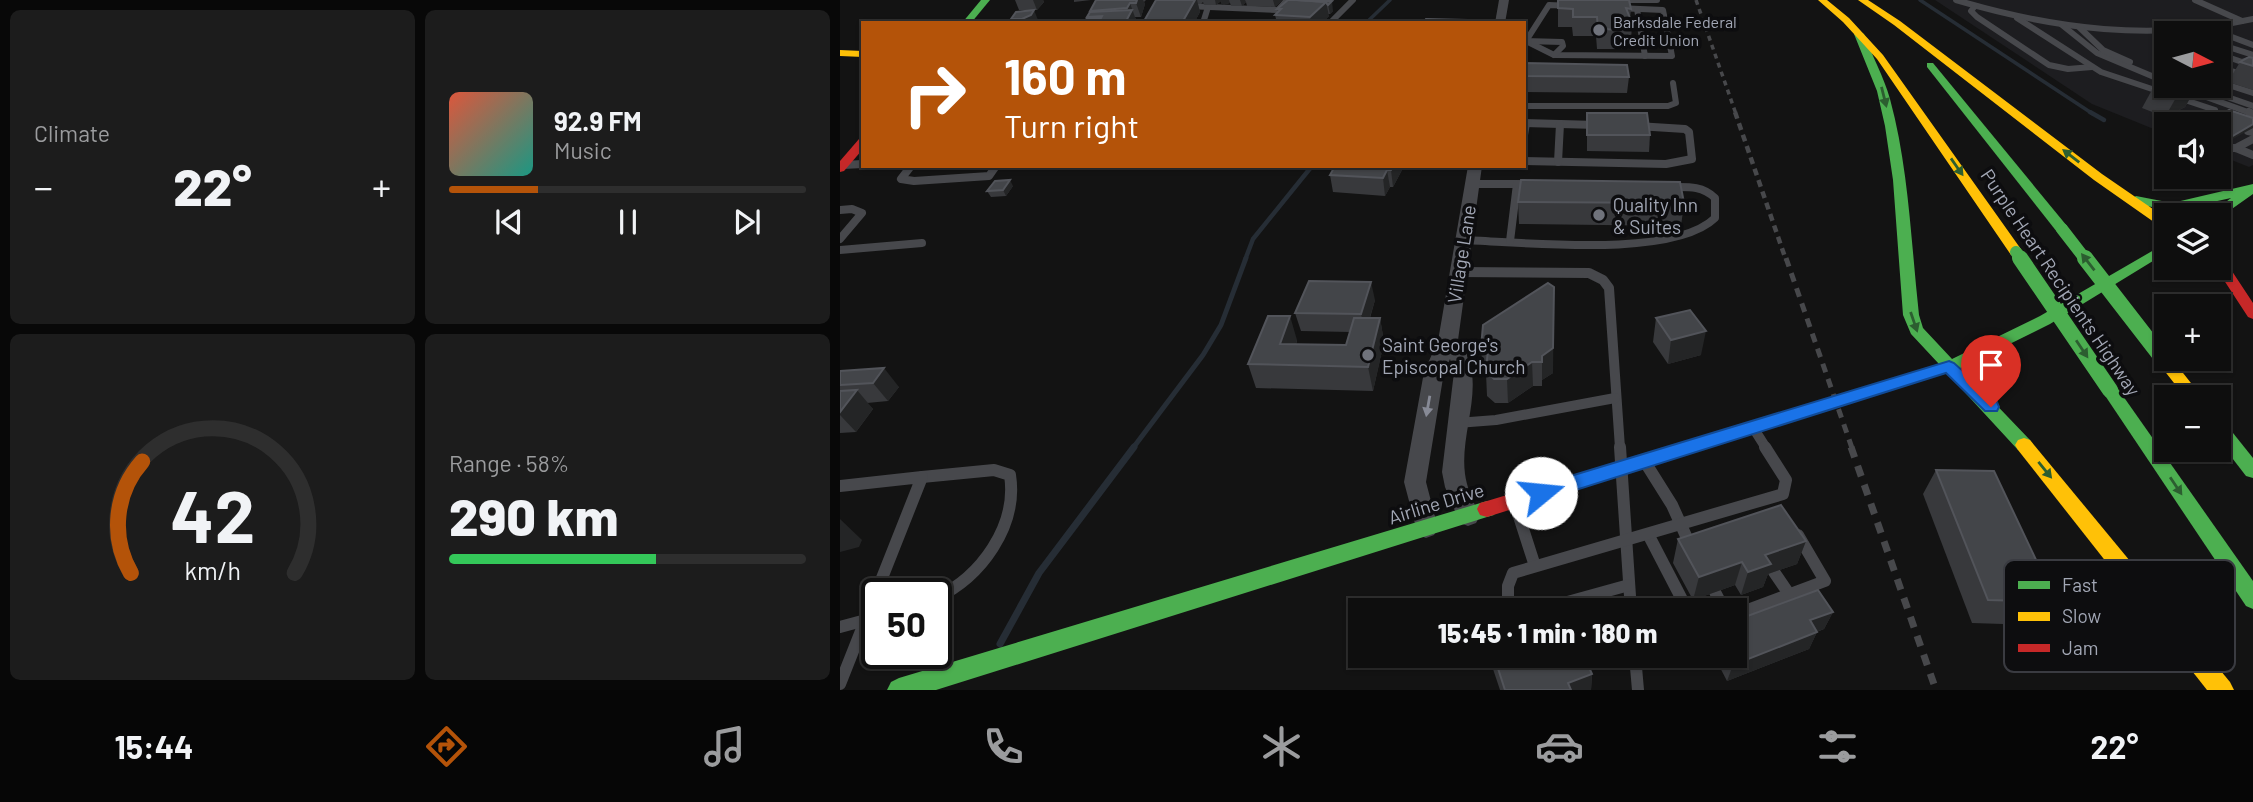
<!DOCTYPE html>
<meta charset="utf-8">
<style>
body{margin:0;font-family:Barlow,sans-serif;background:#1c1c1c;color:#f1f3f6;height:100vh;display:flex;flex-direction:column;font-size:26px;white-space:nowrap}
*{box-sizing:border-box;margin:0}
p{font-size:23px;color:#9b9c9e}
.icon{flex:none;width:38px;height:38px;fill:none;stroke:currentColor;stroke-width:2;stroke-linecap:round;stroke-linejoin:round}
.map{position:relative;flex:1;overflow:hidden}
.details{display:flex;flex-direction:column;gap:10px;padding:10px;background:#080808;width:840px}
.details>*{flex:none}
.guide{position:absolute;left:21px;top:21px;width:665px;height:147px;border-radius:0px;box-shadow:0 2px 5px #0004,0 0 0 2px #2e2e2e;background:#b45309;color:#fff;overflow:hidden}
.needle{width:46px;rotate:96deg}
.tools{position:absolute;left:1314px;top:21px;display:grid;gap:14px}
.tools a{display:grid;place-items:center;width:77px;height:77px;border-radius:0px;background:#0e0e0e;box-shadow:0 2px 5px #0004,0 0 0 2px #2e2e2e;font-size:35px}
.speed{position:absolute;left:21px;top:578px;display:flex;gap:14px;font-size:35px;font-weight:700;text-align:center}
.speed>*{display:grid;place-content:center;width:91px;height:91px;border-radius:50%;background:#0e0e0e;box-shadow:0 2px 5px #0004,0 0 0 2px #2e2e2e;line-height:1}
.speed .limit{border:4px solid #111;border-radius:10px;background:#fff;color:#111}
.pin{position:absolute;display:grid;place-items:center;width:60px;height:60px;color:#fff;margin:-72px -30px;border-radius:50% 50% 50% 0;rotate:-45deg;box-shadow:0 0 7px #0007}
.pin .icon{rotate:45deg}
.me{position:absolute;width:77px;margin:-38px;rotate:73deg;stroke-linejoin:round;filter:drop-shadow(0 0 5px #0008)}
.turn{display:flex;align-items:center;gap:24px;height:147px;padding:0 28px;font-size:32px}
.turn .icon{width:91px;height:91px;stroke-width:2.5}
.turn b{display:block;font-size:49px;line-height:60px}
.big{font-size:52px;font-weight:800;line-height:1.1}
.details .widget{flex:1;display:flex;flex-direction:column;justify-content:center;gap:10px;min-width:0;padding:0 24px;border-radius:10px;background:#1c1c1c}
.details .dial{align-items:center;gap:0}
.dial svg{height:182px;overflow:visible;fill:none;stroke:#2e2e2e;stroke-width:7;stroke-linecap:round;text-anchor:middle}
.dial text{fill:#f1f3f6;stroke:none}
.song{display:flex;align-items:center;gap:21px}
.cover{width:84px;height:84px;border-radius:10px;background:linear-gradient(135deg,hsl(10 70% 55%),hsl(170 70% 35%))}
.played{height:7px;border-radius:4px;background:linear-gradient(90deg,#b45309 25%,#2e2e2e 25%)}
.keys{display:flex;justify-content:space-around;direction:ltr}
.heat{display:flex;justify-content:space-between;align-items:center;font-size:38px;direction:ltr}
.charge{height:10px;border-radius:5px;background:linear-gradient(90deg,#34c759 58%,#2e2e2e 0)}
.details .tiles{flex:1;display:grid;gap:10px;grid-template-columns:repeat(2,1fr)}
.trip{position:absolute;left:508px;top:598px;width:399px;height:70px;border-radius:0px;background:#0e0e0e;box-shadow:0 2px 5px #0004,0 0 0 2px #2e2e2e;font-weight:800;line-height:70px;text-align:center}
.dock{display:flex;height:112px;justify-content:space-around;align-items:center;background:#060606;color:#9b9c9e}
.dock .icon{width:49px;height:49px}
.dock .on{color:#b45309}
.dock b{font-size:32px;color:#f1f3f6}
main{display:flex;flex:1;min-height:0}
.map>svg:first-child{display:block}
.built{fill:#1d1d20;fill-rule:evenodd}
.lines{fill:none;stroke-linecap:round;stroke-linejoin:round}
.stream-far3{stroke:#262d35;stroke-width:3.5}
.stream-far2{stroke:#262d35;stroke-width:4.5}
.stream-far1{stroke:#262d35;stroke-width:5}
.stream{stroke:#262d35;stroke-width:7}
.lane-far3{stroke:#47484c;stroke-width:6}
.lane-far2{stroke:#47484c;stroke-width:8}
.lane-far1{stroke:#47484c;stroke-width:10}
.lane{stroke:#47484c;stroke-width:12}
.street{fill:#47484c;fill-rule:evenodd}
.fast{fill:#4caf50;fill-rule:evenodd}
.slow{fill:#ffc107;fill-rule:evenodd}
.jam{fill:#c62828;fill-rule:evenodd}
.rail-far3{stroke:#47484b;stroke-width:3.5;stroke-dasharray:5 4.5;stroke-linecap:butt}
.rail-far2{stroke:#47484b;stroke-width:4.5;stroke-dasharray:7 5;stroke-linecap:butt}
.rail-far1{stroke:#47484b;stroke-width:5;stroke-dasharray:9 7;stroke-linecap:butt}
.rail{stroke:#47484b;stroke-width:7;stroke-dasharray:11 9;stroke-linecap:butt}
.fast-bridge-far1{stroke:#4caf50;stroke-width:12}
.fast-bridge{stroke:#4caf50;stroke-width:16}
.wall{fill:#38393c}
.shaded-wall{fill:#242526}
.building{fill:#434549;stroke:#52545a;stroke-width:2}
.oneway{fill:#2c5e30}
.oneway2{fill:#878a96}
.route{fill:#1a73e8;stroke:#114b97;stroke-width:2}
.poi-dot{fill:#70737c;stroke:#0d0d0f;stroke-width:2.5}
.labels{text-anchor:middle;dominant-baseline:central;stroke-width:7;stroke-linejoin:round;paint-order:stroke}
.far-poi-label{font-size:16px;fill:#a2a7b5;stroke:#0d0d0f;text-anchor:start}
.poi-label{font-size:19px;fill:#a2a7b5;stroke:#0d0d0f;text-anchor:start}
.street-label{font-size:19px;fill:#a2a7b5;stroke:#0d0d0f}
.key{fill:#0d0d0f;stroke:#3a3b41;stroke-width:2}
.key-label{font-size:19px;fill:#a2a7b5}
</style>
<main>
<section class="details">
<div class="tiles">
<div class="widget"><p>Climate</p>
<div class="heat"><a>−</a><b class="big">22°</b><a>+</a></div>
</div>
<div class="widget">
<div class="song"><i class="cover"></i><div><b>92.9 FM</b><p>Music</p></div></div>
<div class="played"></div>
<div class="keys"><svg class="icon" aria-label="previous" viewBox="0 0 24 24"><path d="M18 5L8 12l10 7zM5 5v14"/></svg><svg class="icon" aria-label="pause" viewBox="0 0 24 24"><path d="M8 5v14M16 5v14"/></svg><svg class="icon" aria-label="next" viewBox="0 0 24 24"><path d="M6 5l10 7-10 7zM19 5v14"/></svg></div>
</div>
<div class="widget dial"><svg viewBox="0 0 100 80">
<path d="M14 69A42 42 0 1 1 86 69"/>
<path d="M14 69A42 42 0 0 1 19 20" stroke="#b45309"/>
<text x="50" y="56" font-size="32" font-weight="700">42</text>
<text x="50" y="72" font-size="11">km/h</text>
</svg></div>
<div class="widget"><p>Range · 58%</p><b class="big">290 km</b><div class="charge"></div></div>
</div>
</section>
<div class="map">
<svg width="1413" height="690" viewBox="0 0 1413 690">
<rect width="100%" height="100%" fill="#131313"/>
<!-- built -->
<path class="built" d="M1095,0H1413V165L1409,167L1379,155V124H1326V134L1252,104ZM1326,33H1379V86H1326Z"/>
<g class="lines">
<!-- stream-far3 -->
<g class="stream-far3">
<polyline points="1080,0 1253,114"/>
<polyline points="526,23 550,0"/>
</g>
<!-- stream-far2 -->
<g class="stream-far2">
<polyline points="1250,112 1264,120"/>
<polyline points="405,260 413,239 472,166"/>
</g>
<!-- stream-far1 -->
<polyline class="stream-far1" points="293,448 363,355 381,325 406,258"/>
<!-- stream -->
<polyline class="stream" points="160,644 199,573 294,447"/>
<!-- lane-far3 -->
<g class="lane-far3">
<polyline points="774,0 817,0"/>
<path d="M1116,0C1214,29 1313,42 1413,19"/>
<polyline points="1355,0 1402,21"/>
<polygon points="709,5 823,10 832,56 714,55 686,41"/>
<polyline points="347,6 438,10 447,0"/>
<polyline points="1135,6 1131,11 1137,17 1209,65 1228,69 1252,67"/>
<polyline points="797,9 805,56"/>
<polyline points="1177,18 1261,72 1324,93"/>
<polyline points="363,23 368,7"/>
<polyline points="490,23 513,0"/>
<polyline points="1222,25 1257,53 1326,82"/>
<polyline points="1239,27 1263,50 1290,62"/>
<polyline points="1368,28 1413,45"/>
<polyline points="685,41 722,42 723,46 714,55"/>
<polyline points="1379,44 1413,55"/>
<polyline points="1379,54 1402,62 1413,58"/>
<polyline points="1379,67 1413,78"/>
<polyline points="1379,82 1413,93"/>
<polyline points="1336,86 1413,114"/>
<polyline points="1356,86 1413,106"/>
<polyline points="1339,98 1375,110 1367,114"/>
<polyline points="684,106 828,106 836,103 833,83"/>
</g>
<!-- lane-far2 -->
<g class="lane-far2">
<polyline points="1409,112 1413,114"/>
<polyline points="684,123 757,125"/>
<polyline points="1347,124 1370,112"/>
<polyline points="1408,131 1413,132"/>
<polyline points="684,135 686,123"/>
<polyline points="1379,148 1396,148 1413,155"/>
<polyline points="1396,148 1413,139"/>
<polyline points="684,161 826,164 852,159 849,132 845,129 797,126"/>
<polyline points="718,162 720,124"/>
<polyline points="3,165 23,164"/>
<polyline points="71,166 61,179 74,181 149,176 156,166"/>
<polyline points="633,184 692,184"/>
<polyline points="0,210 12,209 22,213 0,239"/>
<path d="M623,240C682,242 833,259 875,218V198C862,185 846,187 829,187"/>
<polyline points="670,241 677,184"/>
<polyline points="0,250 82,243"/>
</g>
<!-- lane-far1 -->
<g class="lane-far1">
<polyline points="618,272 749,273 763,280 769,288 780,448"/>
<polyline points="617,423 656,420 775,398"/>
<polyline points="914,429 926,448"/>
</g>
<!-- lane -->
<g class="lane">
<polyline points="780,447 791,611"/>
<polyline points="805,462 832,505 851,547"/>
<path d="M82,477L154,470L170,475C178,526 141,577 96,598"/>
<polyline points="0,486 82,477 0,684"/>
<polyline points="675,504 695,566"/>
<polyline points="808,534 848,611"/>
<polyline points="934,572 949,594"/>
<polyline points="875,592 885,611"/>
<polyline points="671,611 668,609 668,586 673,573 943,494 946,480 925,447"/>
<polyline points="695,611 789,585"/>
<polyline points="894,615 985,581 958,535"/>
<polyline points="0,627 37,617"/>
<polyline points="795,656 798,690"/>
</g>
<!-- street -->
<g class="street">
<polygon points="659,0 669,0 665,23 655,23"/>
<path d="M628,166H642L618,340C650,379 619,429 625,474C627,489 634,503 640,516L636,523L628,526L620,523L605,487L602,472L614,372L610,359L604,372L586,482L598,528L594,535L586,538L578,535L564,482L584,372L598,341Z"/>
</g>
<!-- fast -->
<g class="fast">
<polygon points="141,0 150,0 131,23 122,23"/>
<path d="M1019,31L1024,34C1032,56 1044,77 1050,99C1069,169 1071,243 1079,315L1083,328L1112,359L1200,316L1326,243V253L1210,324L1121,368L1190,440L1193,445L1190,450L1184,452L1178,450L1107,373L969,416L963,414L960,410L963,406L1099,364L1071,334L1063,315L1053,180L1045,126L1037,91L1014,34Z"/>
<polygon points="1087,63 1093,63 1227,226 1227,232 1217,232 1087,67"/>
<polygon points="1413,184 1413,194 1379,218 1379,215 1369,215 1391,198 1332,211 1292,203 1290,200 1296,196 1332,203"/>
<polygon points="1270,384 1276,386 1413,581 1413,609 1406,606 1264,394 1262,390 1264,386"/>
<polygon points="1379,421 1385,423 1413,458 1413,478 1406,476 1379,441"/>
<polygon points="647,501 654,503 657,509 654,515 647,517 96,690 47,690 51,682 59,678"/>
</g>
<!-- slow -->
<g class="slow">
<polygon points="978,0 987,0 1009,18 1043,55 1183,252 1181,255 1171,255 1037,59 1003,22"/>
<polygon points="1018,0 1028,0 1060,21 1262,174 1326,218 1326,228 1321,227 1254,180 1054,25"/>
<polygon points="0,50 23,51 23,57 0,56"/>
<polygon points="1320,349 1326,351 1326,359 1332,359 1362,397 1345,397 1312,355"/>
<polygon points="1184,438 1190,440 1390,682 1394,690 1367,690 1178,450 1175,445 1178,440"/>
</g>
<!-- jam -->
<g class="jam">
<polygon points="23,138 23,149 4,171 0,172 0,161 19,139"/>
<polygon points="1379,258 1384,259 1413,303 1413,319 1408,317 1376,268 1379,268"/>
<polygon points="969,404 975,406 978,410 975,414 647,517 640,515 637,509 640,503 647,501"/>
</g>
<!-- rail-far3 -->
<polyline class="rail-far3" points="856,0 896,114"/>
<!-- rail-far2 -->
<polyline class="rail-far2" points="895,112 946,260"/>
<!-- rail-far1 -->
<polyline class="rail-far1" points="946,258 1012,448"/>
<!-- rail -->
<polyline class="rail" points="1011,447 1096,690"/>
<!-- fast-bridge-far1 -->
<g class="fast-bridge-far1">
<polyline points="1222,229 1246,260"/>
<polyline points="1176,252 1182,260"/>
</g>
<!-- fast-bridge -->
<g class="fast-bridge">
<polyline points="1180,258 1270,390"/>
<polyline points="1245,258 1320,355"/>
</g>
</g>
<!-- wall -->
<g class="wall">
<polygon points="175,0 203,0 204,2 197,10 179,10"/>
<polygon points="234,0 251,0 234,2"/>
<polygon points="256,0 306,0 304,2 305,4 301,17 295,17 297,23 244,23 247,18 247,17 250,12 250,11"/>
<polygon points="316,0 442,0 435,7 407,6 406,2 402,6 391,6 390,3 382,5 381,1 376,5 364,5 363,2 361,4 358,4 360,12 354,23 303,23"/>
<polygon points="485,0 493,11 490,14 488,14 489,16 482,23 437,23 435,15 438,12 437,9"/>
<polygon points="718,0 791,9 790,18 792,23 791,42 788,42 787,49 757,49 756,36 733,36 732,27 718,27"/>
<polygon points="1413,58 1413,90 1388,82 1400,62"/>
<polygon points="684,63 789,77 787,93 684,92"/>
<polygon points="1357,86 1345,107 1325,117 1302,108 1313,88"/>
<polygon points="747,113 810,135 809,152 747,151"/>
<polygon points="1413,118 1382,145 1379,144 1379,124"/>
<polygon points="495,166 562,170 553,187 550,187 545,196 493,192 490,175"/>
<polygon points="173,186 166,196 151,197 147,191"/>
<polygon points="678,202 844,203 841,226 679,224"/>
<polygon points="708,283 713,373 702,380 702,386 693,386 668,403 655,403 647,396 646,373 643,373 641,348"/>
<polygon points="535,300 530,318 540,318 544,342 533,391 416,388 408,364 457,340 456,345 506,345 510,332 461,331 455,313"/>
<polygon points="816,318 861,355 828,364 813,342"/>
<polygon points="0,371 59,387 48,401 27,403 33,409 16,432 0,433"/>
<polygon points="1096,470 1216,602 1197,625 1132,623 1083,494"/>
<polygon points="838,539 966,541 957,564 928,574 923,587 901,595 895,585 853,600 833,563"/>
<polygon points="993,612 984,629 977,632 969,649 887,681 874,656 894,656"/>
<polygon points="651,656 744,656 752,674 751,690 660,690 653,669"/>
</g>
<!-- shaded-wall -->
<g class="shaded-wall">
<polygon points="193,0 203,0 204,2 197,10"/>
<polygon points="297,0 303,0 305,4 301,17 296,3"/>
<polygon points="355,0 357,0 360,12 354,23 344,23 343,21"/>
<polygon points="375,0 389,0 390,3 382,5 381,1 376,5"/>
<polygon points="400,0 405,0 406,2 402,6"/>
<polygon points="433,0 442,0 435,7"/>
<polygon points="477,0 485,0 485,3 486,2 489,16 482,23 471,23 470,17"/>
<polygon points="492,1 493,11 490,14 488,5"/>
<polygon points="290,3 297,23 285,23 289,15 287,8"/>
<polygon points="194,10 198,20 196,23 172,23 171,19"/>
<polygon points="1357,86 1345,107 1325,117 1337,96"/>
<polygon points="1413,124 1413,128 1382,145 1386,140"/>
<polygon points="553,166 561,166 562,170 553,187 551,170"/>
<polygon points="547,170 550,187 545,196 543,178"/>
<polygon points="170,180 173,186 166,196 163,190"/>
<polygon points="531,282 535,300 525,333 521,314"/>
<polygon points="714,287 713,373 702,380 702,386 702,356"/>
<polygon points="450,316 457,340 448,365 440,344"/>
<polygon points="540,318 544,342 533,391 528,367"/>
<polygon points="866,331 861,355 828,364 831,340"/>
<polygon points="692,362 693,386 668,403 667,379"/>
<polygon points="44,368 59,387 48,401 33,383"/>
<polygon points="17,390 33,409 16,432 0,415 0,412"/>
<polygon points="0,519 22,540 19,547 0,552"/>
<polygon points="966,541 957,564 928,574 923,587 901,595 908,572 925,555"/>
<polygon points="902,562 895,585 853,600 859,577"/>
<polygon points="993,612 984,629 962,637 970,620"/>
<polygon points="977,632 969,649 887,681 893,665"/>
<polygon points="752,674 751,690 728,690 728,683"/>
</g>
<!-- building -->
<g class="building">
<polygon points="256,0 297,0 296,3 290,3 287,8 250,11"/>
<polygon points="316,0 355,0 343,21 303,23"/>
<polygon points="448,0 456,0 486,2 470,17 435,15 441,9 437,9"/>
<polygon points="456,0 478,0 492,1 488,5 487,4 486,2"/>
<polygon points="718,0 789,0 791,9 786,8 792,23 788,23 789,30 758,29 757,17 733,17 733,9 718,8"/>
<polygon points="194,10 191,15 182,19 171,19 176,12"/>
<polygon points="292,10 285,23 244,23 247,18 261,18 262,16 247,17 250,12"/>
<polygon points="586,19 627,20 626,23 583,23"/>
<polygon points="1409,57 1413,58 1413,66 1400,62"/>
<polygon points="684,63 787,65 789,77 684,76"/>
<polygon points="1326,81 1326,86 1357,86 1337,96 1313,88"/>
<polygon points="1389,110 1413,118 1413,124 1386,140 1379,137 1379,124 1362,124"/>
<polygon points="747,113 807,113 810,135 747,135"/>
<polygon points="495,166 553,166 551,170 547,170 543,178 490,175"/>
<polygon points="170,180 163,190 147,191 155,181"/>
<polygon points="681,180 840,182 844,203 678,202"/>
<polygon points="469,281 531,282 521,314 455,313"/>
<polygon points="708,283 714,287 713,348 702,356 702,362 692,362 667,379 654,379 646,371 648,349 641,348 643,325"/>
<polygon points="850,310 866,331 831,340 816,318"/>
<polygon points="428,316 450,316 440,344 506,345 514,318 540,318 528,367 408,364"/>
<polygon points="44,368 33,383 0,385 0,371"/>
<polygon points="17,390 0,412 0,391"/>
<polygon points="1096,470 1154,471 1216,602 1148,600"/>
<polygon points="941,505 966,541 925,555 931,564 908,572 902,562 859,577 838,539"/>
<polygon points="978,590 993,612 970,620 977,632 893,665 889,656 894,656 894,621"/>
<polygon points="654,656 744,656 752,674 728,683 731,690 665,690"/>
</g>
<!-- one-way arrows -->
<defs><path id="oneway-solid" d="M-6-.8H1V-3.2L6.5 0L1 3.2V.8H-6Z" transform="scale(1.75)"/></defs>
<g class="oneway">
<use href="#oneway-solid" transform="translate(1044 97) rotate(76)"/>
<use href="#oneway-solid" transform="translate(1231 156) rotate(-142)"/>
<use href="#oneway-solid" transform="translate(1117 167) rotate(55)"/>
<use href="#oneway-solid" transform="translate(1248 262) rotate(-128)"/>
<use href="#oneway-solid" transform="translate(1074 322) rotate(71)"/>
<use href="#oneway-solid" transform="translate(1242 349) rotate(56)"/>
<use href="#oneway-solid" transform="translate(1205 470) rotate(51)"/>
<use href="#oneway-solid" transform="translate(1336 486) rotate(56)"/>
</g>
<use class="oneway2" href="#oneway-solid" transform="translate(588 406) rotate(100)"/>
<!-- route -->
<polygon class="route" points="1109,361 1114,363 1157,402 1159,407 1157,411 1145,411 1106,373 701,501 694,499 691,493 694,488 701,485"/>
<!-- markers -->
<g class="poi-dot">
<circle cx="759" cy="30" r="7"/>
<circle cx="759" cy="215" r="7"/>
<circle cx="528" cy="355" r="7"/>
</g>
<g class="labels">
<!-- far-poi labels -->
<g class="far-poi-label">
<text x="773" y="21">Barksdale Federal<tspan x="773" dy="18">Credit Union</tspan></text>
</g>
<!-- poi labels -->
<g class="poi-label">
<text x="773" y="204">Quality Inn<tspan x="773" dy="22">&amp; Suites</tspan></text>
<text x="542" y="344">Saint George's<tspan x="542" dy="22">Episcopal Church</tspan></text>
</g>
<!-- street labels -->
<g class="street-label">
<text transform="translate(621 254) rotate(-81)">Village Lane</text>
<text transform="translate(1221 282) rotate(56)">Purple Heart Recipients Highway</text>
<text transform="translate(596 503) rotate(-17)">Airline Drive</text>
</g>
</g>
<!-- legend -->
<rect x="1164" y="560" width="231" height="112" rx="10" class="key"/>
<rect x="1178" y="581" width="32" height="8" fill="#4caf50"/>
<rect x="1178" y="612" width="32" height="9" fill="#ffc107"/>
<rect x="1178" y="644" width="32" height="8" fill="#c62828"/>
<g class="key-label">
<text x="1222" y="592">Fast</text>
<text x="1222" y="623">Slow</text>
<text x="1222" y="655">Jam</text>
</g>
</svg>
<div class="tools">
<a><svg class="needle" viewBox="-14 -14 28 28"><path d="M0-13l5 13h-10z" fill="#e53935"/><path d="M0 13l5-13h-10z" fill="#9b9c9e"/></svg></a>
<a><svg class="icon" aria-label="sound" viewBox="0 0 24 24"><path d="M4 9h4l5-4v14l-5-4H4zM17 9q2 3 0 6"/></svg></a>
<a><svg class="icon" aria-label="layers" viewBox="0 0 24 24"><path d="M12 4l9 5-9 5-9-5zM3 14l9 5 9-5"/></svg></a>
<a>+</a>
<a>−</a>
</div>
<div class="speed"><div class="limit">50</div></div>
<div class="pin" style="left:1151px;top:407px;background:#d93025"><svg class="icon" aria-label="arrive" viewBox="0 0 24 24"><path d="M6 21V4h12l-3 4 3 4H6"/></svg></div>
<svg class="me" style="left:701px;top:493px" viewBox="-20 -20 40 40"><circle r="19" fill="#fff"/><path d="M0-13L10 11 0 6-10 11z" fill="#1a73e8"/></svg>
<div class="trip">15:45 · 1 min · 180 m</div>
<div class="guide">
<div class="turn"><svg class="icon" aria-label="right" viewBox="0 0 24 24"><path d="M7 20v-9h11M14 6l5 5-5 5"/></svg><div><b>160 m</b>Turn right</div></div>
</div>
</div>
</main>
<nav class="dock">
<b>15:44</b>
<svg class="icon on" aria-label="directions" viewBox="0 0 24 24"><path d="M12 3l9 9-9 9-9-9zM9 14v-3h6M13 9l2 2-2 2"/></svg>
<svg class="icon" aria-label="music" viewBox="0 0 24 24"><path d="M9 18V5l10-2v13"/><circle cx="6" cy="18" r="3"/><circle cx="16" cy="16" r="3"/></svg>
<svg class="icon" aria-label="phone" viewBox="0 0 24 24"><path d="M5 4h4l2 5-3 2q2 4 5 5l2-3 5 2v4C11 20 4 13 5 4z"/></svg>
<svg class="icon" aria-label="climate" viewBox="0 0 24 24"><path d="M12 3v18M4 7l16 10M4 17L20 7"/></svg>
<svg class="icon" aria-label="car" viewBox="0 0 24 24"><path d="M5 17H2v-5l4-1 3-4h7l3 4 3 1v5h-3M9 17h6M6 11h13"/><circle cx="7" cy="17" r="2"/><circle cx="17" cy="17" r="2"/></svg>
<svg class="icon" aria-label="filters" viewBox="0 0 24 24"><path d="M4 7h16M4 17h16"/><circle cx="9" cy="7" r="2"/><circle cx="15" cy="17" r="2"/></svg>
<b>22°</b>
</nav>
